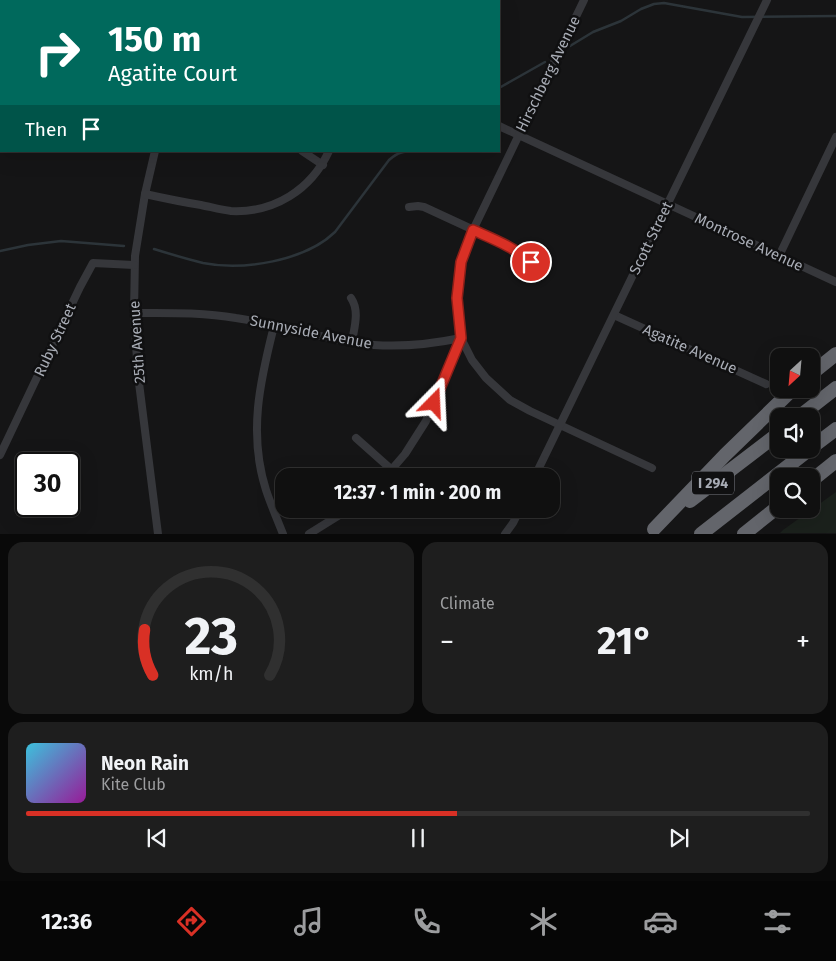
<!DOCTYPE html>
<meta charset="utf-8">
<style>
body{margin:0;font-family:"Fira Sans",sans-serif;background:#1e1e1e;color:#f1f3f6;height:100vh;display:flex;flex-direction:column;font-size:19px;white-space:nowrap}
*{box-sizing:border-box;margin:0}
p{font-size:16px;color:#9c9d9f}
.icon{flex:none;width:28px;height:28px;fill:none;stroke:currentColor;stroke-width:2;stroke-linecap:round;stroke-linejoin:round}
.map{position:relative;height:534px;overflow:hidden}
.drawer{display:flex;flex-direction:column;gap:8px;padding:8px;background:#090909;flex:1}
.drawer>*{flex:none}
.banner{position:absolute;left:0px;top:0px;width:500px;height:152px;box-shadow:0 5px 20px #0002,0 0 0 1px #303030;background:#00695c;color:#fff;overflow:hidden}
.needle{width:32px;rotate:206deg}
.controls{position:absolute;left:770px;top:348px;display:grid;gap:10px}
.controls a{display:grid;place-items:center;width:50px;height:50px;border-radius:10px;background:#101010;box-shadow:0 5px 20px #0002,0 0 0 1px #303030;font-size:25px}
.speed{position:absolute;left:15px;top:452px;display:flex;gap:10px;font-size:25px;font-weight:700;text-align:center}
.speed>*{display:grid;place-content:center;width:65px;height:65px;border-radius:50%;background:#101010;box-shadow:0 5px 20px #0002,0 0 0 1px #303030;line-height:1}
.speed .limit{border:2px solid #111;border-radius:8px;background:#fff;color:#111}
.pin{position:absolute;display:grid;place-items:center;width:42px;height:42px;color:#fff;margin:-21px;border:2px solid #fff;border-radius:50%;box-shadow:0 1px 5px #0007}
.me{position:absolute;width:55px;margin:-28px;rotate:21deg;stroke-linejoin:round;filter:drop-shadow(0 0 4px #0008)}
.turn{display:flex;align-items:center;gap:18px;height:105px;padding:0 25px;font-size:22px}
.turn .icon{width:65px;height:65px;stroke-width:2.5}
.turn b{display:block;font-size:35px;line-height:42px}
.then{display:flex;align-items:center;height:48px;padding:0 25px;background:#0003;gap:10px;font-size:19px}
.big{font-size:38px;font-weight:700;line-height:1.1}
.drawer .tile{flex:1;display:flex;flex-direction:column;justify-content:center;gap:8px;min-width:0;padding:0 18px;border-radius:15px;background:#1e1e1e}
.drawer .dial{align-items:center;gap:0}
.dial svg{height:130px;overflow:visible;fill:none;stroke:#303030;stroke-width:7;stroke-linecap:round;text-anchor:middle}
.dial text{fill:#f1f3f6;stroke:none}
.song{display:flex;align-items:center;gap:15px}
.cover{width:60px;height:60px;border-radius:8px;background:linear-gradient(135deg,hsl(190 70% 55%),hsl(300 70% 35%))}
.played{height:5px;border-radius:2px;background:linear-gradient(90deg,#d93025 55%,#303030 55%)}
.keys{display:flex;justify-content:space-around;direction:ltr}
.heat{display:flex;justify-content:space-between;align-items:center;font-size:28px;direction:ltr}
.drawer .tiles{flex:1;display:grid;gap:8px;grid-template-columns:1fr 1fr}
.tile:last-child{grid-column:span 2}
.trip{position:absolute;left:275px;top:468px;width:285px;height:50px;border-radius:15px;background:#101010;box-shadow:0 5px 20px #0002,0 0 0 1px #303030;font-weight:700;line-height:50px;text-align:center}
.tabs{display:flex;height:80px;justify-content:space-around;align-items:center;background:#060606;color:#9c9d9f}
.tabs .icon{width:35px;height:35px}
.tabs .on{color:#d93025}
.tabs b{font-size:22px;color:#f1f3f6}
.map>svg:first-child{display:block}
.green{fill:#1b211c}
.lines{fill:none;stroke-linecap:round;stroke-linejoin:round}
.stream{stroke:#2c3439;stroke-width:2.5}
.street{stroke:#36373b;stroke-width:8}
.highway{stroke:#63656b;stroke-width:14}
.rail{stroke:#494b50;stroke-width:2.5;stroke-dasharray:6 5;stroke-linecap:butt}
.route-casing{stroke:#8d1f18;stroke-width:12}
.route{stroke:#d93025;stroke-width:9}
.labels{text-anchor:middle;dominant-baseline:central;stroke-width:5;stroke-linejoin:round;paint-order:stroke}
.shield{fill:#101011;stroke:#7a7d84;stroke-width:1}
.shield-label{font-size:14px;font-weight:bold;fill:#a8acb5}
.street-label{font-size:15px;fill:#a8acb5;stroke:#101011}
</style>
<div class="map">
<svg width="836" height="534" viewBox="0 0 836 534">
<rect width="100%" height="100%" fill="#151516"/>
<!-- green -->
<polygon class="green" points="836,492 836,533 780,533 783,530"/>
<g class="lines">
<!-- stream -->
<g class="stream">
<polyline points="570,46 593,32 621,21 641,9 654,4 664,3 742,17 836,16"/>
<polyline points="499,88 545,62"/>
<path d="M154,249C170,254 187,259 203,263C243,271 305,261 335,232L389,160C401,149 408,152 422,151"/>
<polyline points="0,251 28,245 61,241 124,246"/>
</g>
<!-- street -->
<g class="street">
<polyline points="227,0 229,1"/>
<polyline points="219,1 219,0"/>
<polyline points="400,1 401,0"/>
<polyline points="499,126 836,282"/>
<polyline points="155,151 145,194 135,256 134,313 138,375 158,534"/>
<polyline points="302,151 323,165"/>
<path d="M145,194C163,198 182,202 201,205C211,207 221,210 231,211C274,213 311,190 329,151"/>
<polyline points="409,207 418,206 424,207 504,244 523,254 531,262"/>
<polyline points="779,256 836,137"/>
<path d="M351,298C360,311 354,328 352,342"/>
<path d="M134,313C168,313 202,312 236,318C283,325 327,341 374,345C403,347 432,344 461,338L472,360L486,378L510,400L530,411L652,468"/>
<polyline points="614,315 766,384"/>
<path d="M274,326C260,381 248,434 266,490C271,505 277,519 283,534"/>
<polyline points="356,438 392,470"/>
<polyline points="0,455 80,287 93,263 134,265"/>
<polyline points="386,476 405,454 426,421 461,338 457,298 461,262 473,230 584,0"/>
<polyline points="535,476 767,0"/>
<polyline points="309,534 349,509"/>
<polyline points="505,534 513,523 520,509"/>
</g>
<!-- highway -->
<g class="highway">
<polyline points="811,374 836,354"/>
<polyline points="800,416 836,388"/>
<polyline points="811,448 836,429"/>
<polyline points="811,481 836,461"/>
<polyline points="690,501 779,433"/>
<polyline points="654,529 725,455 793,389"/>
<polyline points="701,534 810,449"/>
<polyline points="744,534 779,506"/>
</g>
<!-- rail -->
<polyline class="rail" points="0,69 0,0"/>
</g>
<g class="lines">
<defs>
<path id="route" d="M434,403L461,338L457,298L461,262L473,230C493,239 514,247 531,262"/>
</defs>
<!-- route casing -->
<use href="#route" class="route-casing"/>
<!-- route -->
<use href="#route" class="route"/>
</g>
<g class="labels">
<!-- shield labels -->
<rect class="shield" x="692" y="471.5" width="42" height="23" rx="4"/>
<g class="shield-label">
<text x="713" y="483">I 294</text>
</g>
<!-- street labels -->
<g class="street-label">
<text transform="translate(548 74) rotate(-64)">Hirschberg Avenue</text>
<text transform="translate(651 238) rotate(-64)">Scott Street</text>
<text transform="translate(749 242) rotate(25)">Montrose Avenue</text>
<text transform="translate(311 332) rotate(11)">Sunnyside Avenue</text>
<text transform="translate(55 340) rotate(-65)">Ruby Street</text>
<text transform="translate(137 342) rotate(-94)">25th Avenue</text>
<text transform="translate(690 349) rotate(24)">Agatite Avenue</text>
</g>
</g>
</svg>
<div class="controls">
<a><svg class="needle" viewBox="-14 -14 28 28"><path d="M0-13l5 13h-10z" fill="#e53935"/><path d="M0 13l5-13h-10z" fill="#9c9d9f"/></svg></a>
<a><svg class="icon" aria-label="sound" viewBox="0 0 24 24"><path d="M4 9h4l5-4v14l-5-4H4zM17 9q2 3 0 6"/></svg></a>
<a><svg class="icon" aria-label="search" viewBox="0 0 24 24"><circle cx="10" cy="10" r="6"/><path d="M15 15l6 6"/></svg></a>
</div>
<div class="speed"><div class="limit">30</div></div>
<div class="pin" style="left:531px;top:262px;background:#d93025"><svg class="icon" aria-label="arrive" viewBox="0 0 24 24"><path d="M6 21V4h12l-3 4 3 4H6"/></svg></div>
<svg class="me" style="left:434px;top:403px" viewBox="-20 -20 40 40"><path d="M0-17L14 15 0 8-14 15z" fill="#d93025" stroke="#fff" stroke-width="4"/></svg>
<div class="trip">12:37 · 1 min · 200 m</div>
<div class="banner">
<div class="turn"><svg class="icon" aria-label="right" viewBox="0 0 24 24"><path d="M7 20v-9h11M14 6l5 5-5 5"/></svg><div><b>150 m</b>Agatite Court</div></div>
<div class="then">Then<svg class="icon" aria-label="arrive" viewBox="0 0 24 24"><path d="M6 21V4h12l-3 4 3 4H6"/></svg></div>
</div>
</div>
<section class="drawer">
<div class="tiles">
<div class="tile dial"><svg viewBox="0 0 100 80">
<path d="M14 69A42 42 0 1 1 86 69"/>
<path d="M14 69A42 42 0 0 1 9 41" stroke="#d93025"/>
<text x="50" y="56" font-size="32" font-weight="700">23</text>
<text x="50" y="72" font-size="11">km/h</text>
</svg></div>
<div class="tile"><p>Climate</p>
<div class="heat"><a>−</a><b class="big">21°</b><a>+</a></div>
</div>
<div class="tile">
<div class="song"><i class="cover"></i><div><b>Neon Rain</b><p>Kite Club</p></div></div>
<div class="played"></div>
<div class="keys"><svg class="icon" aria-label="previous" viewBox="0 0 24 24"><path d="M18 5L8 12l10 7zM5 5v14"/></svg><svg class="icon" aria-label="pause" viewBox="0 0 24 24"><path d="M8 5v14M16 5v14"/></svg><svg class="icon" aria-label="next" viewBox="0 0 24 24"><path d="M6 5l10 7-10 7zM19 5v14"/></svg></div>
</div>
</div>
</section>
<nav class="tabs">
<b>12:36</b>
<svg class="icon on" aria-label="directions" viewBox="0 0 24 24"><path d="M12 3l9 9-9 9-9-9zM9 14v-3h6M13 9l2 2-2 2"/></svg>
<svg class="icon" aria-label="music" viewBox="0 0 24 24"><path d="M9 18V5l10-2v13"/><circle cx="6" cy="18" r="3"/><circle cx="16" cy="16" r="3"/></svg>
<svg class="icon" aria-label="phone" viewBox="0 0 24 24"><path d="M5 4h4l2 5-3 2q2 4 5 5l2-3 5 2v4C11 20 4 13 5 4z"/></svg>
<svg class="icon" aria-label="climate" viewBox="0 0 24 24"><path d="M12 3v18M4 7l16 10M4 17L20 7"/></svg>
<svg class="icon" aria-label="car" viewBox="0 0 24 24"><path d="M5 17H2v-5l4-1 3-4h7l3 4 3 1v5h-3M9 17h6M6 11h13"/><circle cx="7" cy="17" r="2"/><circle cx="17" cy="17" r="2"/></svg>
<svg class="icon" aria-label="filters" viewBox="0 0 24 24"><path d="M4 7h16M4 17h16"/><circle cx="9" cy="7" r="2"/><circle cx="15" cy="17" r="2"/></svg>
</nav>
